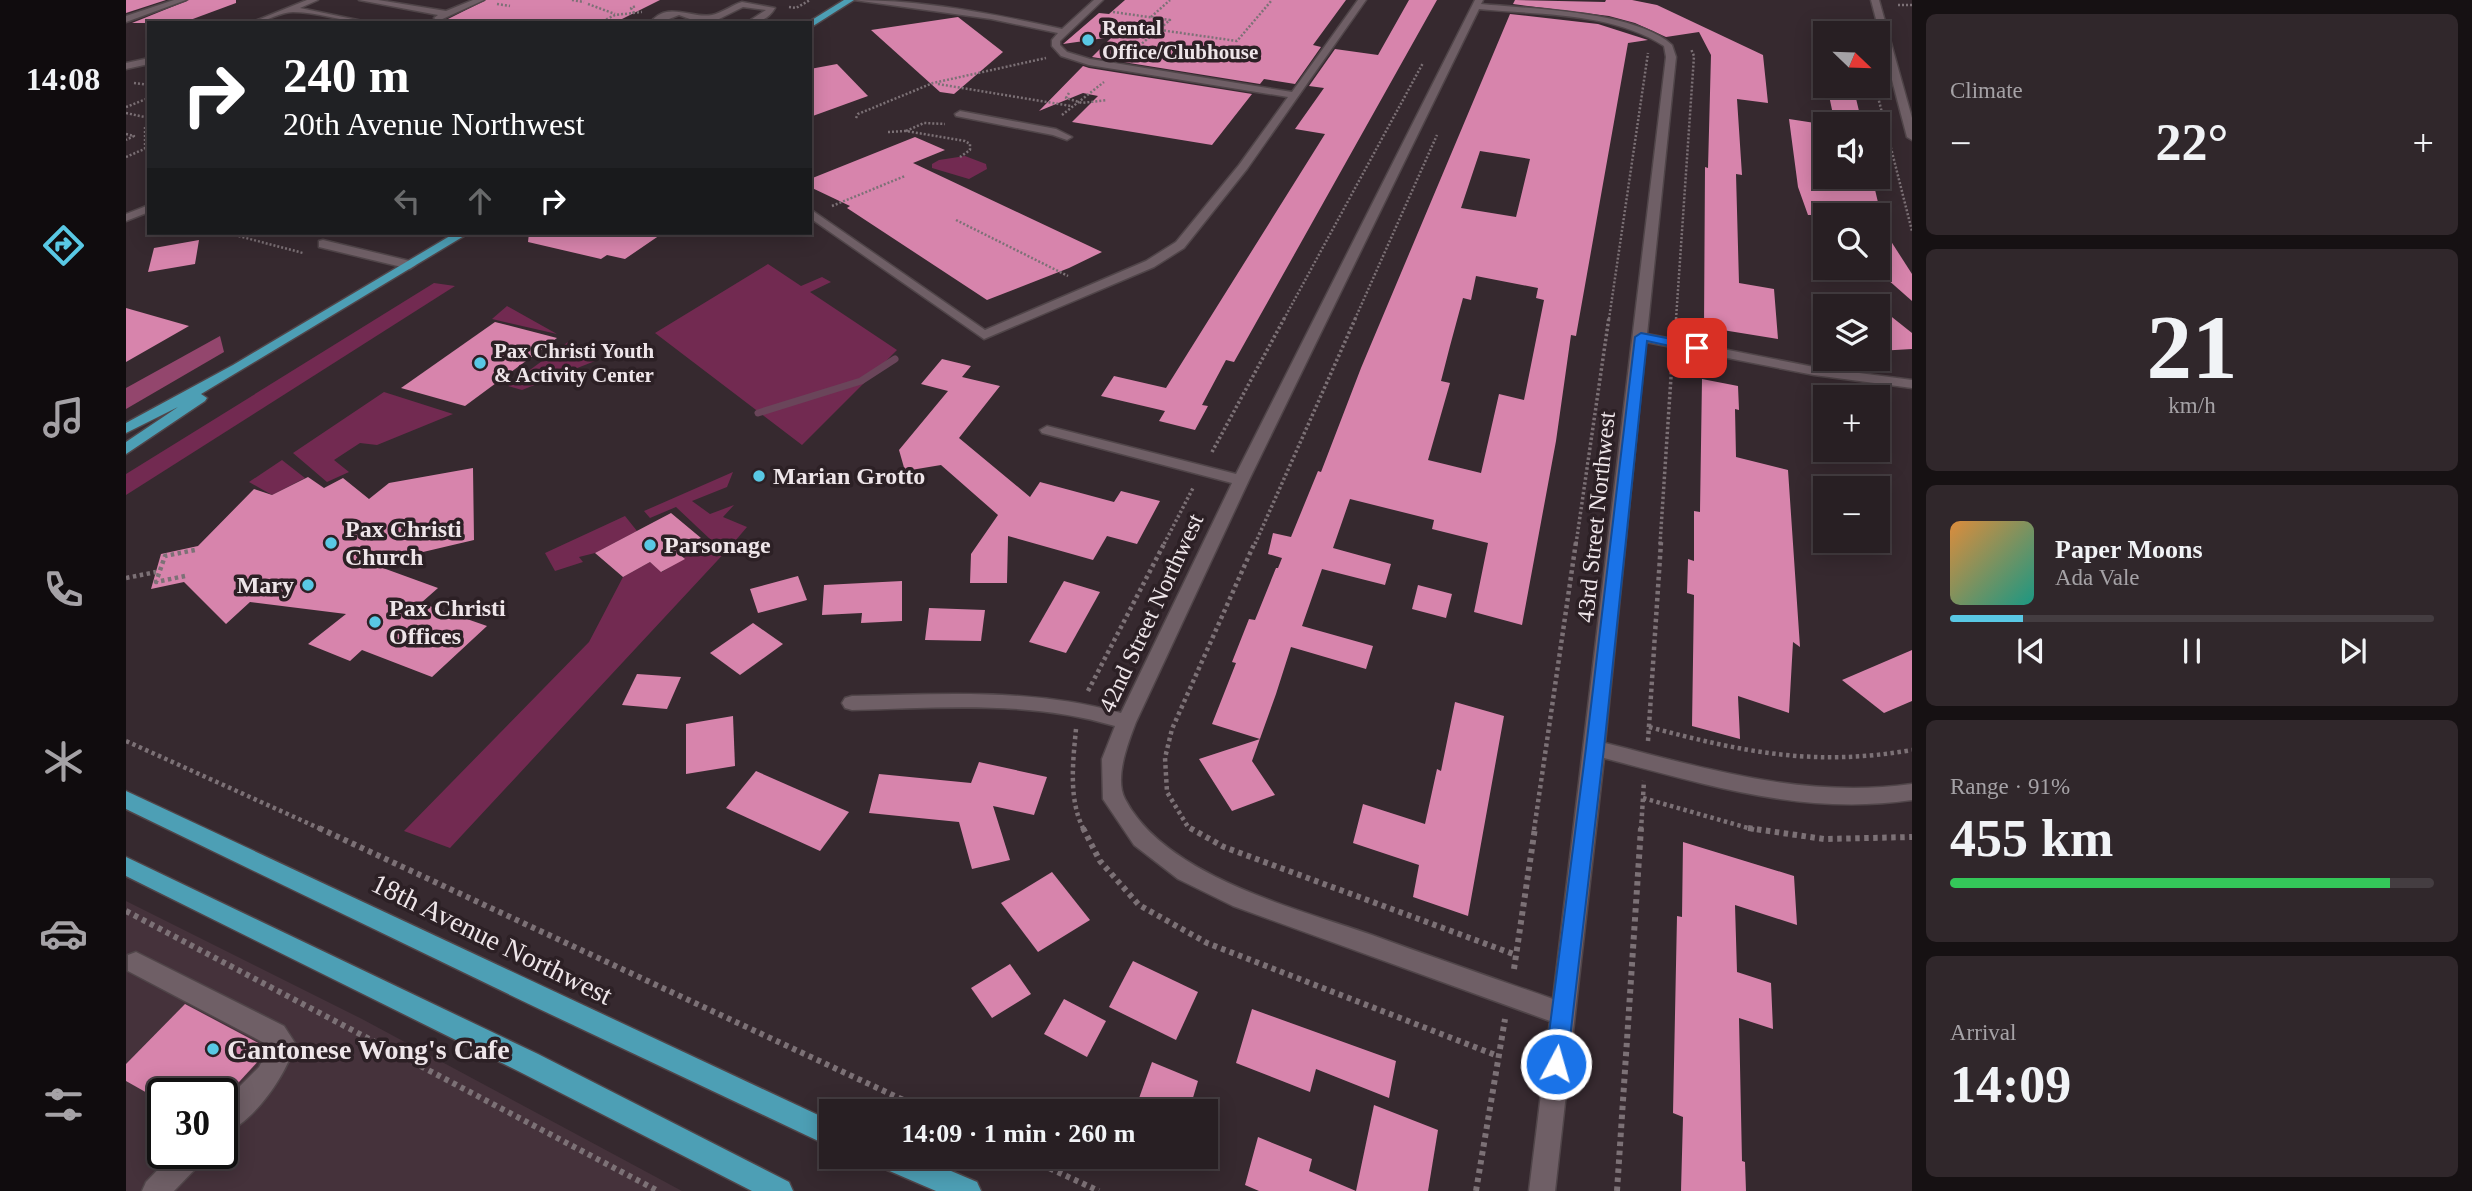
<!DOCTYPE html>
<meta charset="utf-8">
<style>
body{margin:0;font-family:Georgia,serif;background:#30272b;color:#f1f3f6;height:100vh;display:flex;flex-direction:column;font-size:26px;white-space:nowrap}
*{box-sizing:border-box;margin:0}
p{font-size:23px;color:#a5a2a6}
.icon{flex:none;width:38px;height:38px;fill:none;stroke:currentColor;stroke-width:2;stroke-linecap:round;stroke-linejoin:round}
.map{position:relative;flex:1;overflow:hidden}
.drawer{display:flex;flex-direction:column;gap:14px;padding:14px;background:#161113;width:560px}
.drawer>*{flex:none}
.top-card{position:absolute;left:21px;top:21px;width:665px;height:214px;border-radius:0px;box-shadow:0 4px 18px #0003,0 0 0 2px #443d41;background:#202124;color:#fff;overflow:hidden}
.needle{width:46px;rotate:113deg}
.fabs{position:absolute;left:1687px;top:21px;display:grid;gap:14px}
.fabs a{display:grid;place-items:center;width:77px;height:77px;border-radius:0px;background:#281f23;box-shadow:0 4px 18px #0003,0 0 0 2px #443d41;font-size:35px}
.speed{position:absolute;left:21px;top:1078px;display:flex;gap:14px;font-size:35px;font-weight:700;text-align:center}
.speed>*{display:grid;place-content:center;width:91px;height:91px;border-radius:50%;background:#281f23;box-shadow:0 4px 18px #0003,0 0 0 2px #443d41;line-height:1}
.speed .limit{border:4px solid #111;border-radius:10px;background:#fff;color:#111}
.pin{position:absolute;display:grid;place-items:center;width:60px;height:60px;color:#fff;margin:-30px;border-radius:14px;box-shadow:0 4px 10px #0006}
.me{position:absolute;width:77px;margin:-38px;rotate:6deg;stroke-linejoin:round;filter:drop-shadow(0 0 5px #0008)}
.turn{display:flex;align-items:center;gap:24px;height:147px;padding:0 21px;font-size:32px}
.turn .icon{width:91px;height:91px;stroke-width:2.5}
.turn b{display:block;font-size:49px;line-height:60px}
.lanes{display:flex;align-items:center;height:66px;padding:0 21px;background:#0003;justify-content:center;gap:35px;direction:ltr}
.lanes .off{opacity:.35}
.big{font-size:52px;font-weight:600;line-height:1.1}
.drawer .tile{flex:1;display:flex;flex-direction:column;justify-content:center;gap:10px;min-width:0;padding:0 24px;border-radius:10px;background:#30272b}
.drawer .dial{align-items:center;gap:0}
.dial b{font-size:91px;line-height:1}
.song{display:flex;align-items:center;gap:21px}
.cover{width:84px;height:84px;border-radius:10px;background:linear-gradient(135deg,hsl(30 70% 55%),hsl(170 70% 35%))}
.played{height:7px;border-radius:4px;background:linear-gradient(90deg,#59c8e4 15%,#443d41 15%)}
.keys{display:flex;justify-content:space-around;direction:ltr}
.heat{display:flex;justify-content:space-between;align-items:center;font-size:38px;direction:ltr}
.charge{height:10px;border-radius:5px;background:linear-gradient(90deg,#34c759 91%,#443d41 0)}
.trip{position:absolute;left:693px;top:1099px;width:399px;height:70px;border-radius:0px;background:#281f23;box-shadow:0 4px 18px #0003,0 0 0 2px #443d41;font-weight:600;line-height:70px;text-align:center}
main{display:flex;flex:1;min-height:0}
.tab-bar{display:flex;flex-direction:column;width:126px;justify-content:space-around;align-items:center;background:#100c0e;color:#a5a2a6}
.tab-bar .icon{width:49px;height:49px}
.tab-bar .on{color:#59c8e4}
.tab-bar b{font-size:32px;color:#f1f3f6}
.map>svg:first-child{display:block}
.built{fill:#45323b;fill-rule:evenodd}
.green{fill:#722a51}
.forest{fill:#93466d}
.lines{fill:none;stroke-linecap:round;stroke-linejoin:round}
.stream{stroke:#6a455a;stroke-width:7}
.building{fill:#d784ac;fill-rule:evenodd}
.minor-casing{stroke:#504549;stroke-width:3}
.major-casing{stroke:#504549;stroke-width:3}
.path-far3{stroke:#7c7176;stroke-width:2.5;stroke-dasharray:2 2;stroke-linecap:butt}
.path-far2{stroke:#7c7176;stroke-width:3.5;stroke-dasharray:2.5 2.5;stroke-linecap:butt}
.path-far1{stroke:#7c7176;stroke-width:4.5;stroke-dasharray:3.5 3.5;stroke-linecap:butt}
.path{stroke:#7c7176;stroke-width:6;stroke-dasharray:4.5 4.5;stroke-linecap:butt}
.minor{fill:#6f5f66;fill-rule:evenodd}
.major{fill:#4d9fb5;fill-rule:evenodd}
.route{fill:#1a73e8;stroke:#114b97;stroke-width:2}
.poi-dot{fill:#59c8e4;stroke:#2c2025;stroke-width:2.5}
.labels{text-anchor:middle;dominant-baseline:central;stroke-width:7;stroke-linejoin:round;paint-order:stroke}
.far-poi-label{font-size:21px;font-weight:bold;fill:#eee5e9;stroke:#2c2025;text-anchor:start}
.poi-label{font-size:24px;font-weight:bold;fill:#eee5e9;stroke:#2c2025;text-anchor:start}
.street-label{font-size:24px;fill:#eee5e9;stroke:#2c2025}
.near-street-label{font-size:28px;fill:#eee5e9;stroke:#2c2025}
.near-poi-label{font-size:28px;font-weight:bold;fill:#eee5e9;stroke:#2c2025;text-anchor:start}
</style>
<main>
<nav class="tab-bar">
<b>14:08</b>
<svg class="icon on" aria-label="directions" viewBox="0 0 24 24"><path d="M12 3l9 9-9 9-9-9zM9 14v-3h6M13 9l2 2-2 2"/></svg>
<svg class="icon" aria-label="music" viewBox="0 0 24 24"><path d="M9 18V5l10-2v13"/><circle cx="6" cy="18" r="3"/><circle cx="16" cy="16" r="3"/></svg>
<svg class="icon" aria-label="phone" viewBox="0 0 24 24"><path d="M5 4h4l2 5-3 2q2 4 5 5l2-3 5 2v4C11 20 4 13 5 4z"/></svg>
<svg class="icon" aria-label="climate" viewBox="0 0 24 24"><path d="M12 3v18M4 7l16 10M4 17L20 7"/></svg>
<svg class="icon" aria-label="car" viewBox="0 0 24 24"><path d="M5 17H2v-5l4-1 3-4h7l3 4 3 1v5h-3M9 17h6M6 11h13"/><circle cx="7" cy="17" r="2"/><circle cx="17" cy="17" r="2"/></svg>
<svg class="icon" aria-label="filters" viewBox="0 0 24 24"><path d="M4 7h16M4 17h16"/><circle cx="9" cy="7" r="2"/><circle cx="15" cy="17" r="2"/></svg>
</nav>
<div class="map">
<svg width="1786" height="1191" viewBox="0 0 1786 1191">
<rect width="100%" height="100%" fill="#36292f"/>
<!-- built -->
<path class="built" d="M0,901L236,1019L556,1191H0ZM37,1094H96V1153H37Z"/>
<!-- green -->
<g class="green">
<polygon points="839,156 860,164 861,169 843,179 806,168 806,164 813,160"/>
<polygon points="642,264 675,286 696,277 705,282 684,292 771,350 676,445 529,333"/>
<polygon points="308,283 329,286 0,495 0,474"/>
<polygon points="381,306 431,334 366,319"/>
<polygon points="442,342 469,361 396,390 382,386"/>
<polygon points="258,392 327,414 251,445 234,443 208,460 223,472 201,482 167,453"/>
<polygon points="156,460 179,478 146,495 123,482"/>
<polygon points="607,472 601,487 566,501 584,514 608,505 597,517 621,527 604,547 324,848 278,831 463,642 497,577 524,562 536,572 585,540 550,507 524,518 518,511"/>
<polygon points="499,516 511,531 469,553 453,557 457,562 429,571 419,553"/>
</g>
<!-- forest -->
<polygon class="forest" points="94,336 98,352 0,409 0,388"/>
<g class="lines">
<!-- stream -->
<polyline class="stream" points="632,413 735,381 769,359"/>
</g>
<!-- building -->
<g class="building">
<polygon points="0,0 40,0 0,13"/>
<polygon points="63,0 110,0 110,3 56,23 6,23"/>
<polygon points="360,0 534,0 488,23 314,23"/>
<polygon points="999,0 1220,0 1187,45 1195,47 1169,84 1138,79 1134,84 966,57 986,37 937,44 973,13 983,14"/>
<polygon points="1283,0 1311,0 1108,362 1100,360 1076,405 1082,406 1069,430 1033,421 1039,411 975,396 988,376 1040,388 1199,134 1169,129 1198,88 1183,86 1209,49 1252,55"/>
<polygon points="1389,0 1479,2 1480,0 1506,0 1531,5 1637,55 1642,103 1611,99 1616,175 1610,174 1613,283 1648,289 1652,339 1578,327 1579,167 1582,168 1585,55 1573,32 1540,37 1509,23 1483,16 1387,4"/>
<path d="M1384,14L1472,24L1522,40L1502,43L1450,336L1445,335L1430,441L1396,625L1348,612L1362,543L1306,529L1308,520L1224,499L1207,548L1265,564L1259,585L1196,569L1176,626L1247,646L1240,669L1165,647L1150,694L1126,761L1149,795L1106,811L1073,759L1134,739L1086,724L1110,663L1106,662L1123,619L1129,620L1150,568H1152L1156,558L1142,554L1147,533L1165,537L1192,471L1195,472L1235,368ZM1354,151L1404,159L1390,217L1335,208ZM1350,276L1412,288L1410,298L1418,300L1398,400L1373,394L1355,473L1302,460L1324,383L1315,381L1324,346L1337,298L1345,300Z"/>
<polygon points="832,17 877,52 828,94 814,92 745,30"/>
<polygon points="711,64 742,96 684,117 684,69"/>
<polygon points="957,66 963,68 1126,94 1086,145 946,122 972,96 957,93 913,111"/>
<polygon points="1701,86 1727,86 1733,111 1730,110 1733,124 1709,124"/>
<polygon points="1663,119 1689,123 1698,177 1746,177 1755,215 1682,215 1672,187"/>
<polygon points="789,137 819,150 787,163 976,252 943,268 861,300 721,208 724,206 684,187 684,179"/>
<polygon points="1752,221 1786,274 1786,301 1752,271"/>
<polygon points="403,233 537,233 499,259 481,255 475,259 402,242"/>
<polygon points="73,240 69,264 22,272 28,248"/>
<polygon points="1752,306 1786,333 1786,349 1752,351"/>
<polygon points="0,308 63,326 0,362"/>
<polygon points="369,322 431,338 339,406 275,388"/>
<polygon points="816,359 845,366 836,377 874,386 833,438 904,497 914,482 988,502 995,491 1034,501 1011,544 981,536 967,560 882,536 881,583 844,583 845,554 872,515 815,465 779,471 773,450 822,391 795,384"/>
<polygon points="1576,379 1612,386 1613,410 1609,409 1610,457 1662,470 1674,647 1667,642 1663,713 1612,696 1614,739 1566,726 1568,595 1561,593 1562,559 1568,561 1568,511 1574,512"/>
<polygon points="347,468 348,540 246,564 312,588 295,603 361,626 306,677 236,650 224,661 182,644 220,614 124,602 100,624 58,582 25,589 35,554 72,546 128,489 146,495 182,477 198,488 217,478 243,499 263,483"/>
<polygon points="545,513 575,538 550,551 559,559 535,572 524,562 497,577 469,553"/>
<polygon points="672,576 681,600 632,613 624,589"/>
<polygon points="776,581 776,621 735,623 736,613 696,615 698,585"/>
<polygon points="938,581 974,592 940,653 903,642"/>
<polygon points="1292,585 1326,594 1320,618 1286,609"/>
<polygon points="803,608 859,610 855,641 799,640"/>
<polygon points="627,623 657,644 614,675 584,653"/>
<polygon points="1786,650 1786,701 1758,713 1716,680"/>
<polygon points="511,674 555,677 541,709 496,705"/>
<polygon points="1329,702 1378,716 1342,916 1287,897 1293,865 1227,843 1237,804 1299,824 1311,769 1315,771"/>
<polygon points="607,716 609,766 560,774 560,724"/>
<polygon points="853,762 921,777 908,815 867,806 884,860 846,869 833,822 743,813 753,774 845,783"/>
<polygon points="630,771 723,812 694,851 600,808"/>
<polygon points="1557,842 1668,876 1671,925 1609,905 1611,972 1645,983 1647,1029 1613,1018 1616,1161 1619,1162 1620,1191 1555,1191 1557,1117 1547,1113 1551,916 1556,917"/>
<polygon points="926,872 964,920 912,952 875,903"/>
<polygon points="1007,961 1072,992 1050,1040 983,1007"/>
<polygon points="884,964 905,994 866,1018 845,988"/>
<polygon points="938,999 980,1021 961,1057 918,1034"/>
<polygon points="59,1004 140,1047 135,1058 102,1094 23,1094 0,1081 0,1064"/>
<polygon points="1126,1009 1270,1061 1263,1098 1190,1069 1184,1092 1110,1063"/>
<polygon points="1026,1062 1072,1081 1063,1111 1037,1111 1012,1101"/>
<polygon points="1248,1105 1312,1130 1302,1191 1230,1191"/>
<polygon points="1132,1137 1186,1159 1183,1171 1230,1191 1133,1191 1119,1185"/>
</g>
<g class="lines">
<defs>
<g id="minor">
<polygon points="48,0 60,0 0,22 0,16"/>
<path d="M181,0H192L174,8L246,23C219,23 194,12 167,12C153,12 139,23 124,23Z"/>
<polygon points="233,0 252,0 320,11 347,0 358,0 312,21 308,18 312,15"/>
<path d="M728,0C798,0 868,14 936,29L968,0H977L934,41V45L941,52L964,59L1166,92L1232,0H1240L1121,169L1058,248L1028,267L858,339L684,218V209L859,330L1020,261L1050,242L1113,165L1162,97L963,65L935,56L926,46V40L932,33L865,19Z"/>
<path d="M1349,0H1357L1355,4C1405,9 1509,11 1546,45L1550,57L1521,334L1688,367L1786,380V388L1688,375L1520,342L1479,743C1583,769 1678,799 1786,784V800C1677,816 1582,785 1478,758L1429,1191H1403L1424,1021L1107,906L1052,879L1008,845L977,799L976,759L989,726C903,700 814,708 726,710L719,708L716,703L719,698L726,696C817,694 906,688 995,713L1106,483L916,433L914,430L921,426L1110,474ZM1353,9C1413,15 1486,12 1538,46L1540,57L1427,999C1367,978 1306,957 1246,935C1169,908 1039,876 999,799C988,778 1002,743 1010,722L1123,480Z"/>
<polygon points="1745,0 1753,0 1786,118 1786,140 1781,137"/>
<path d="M616,2L649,8C643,19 632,23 620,23L640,10L617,7L591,20L572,22L553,15L533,23H524C541,0 565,19 586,15C596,13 606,5 616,2Z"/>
<polygon points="23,58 23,64 0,69 0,63"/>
<polygon points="834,111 930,129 946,137 941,140 927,135 830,116 829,114"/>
<polygon points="23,205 23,212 0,221 0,214"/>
<polygon points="197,240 288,262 290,265 284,269 193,247 193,241"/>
<path d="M10,952L158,1026L169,1043C161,1075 128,1122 96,1135V1104L133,1067L144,1046L2,971V955Z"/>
<polygon points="48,1153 80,1153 76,1162 48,1191 16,1191 20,1182"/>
</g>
<g id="major">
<polygon points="718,0 728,0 687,26 681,23"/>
<polygon points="329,233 343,233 75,394 81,398 79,401 0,454 0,442 52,407 0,433 0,423 107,365"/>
<polygon points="0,791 705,1121 705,1147 407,1006 0,809"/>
<polygon points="0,857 412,1054 663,1182 667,1191 626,1191 394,1072 0,876"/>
<polygon points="748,1157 792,1157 851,1182 855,1191 810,1191 752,1166"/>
</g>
</defs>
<!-- minor casing -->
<use href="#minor" class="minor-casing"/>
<!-- major casing -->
<use href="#major" class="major-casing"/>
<!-- path-far3 -->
<g class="path-far3">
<polyline points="446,0 458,2"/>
<polyline points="371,4 384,6"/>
<polyline points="462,4 489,14"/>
<polyline points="1772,5 1786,5"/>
<polyline points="663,7 670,8 684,0"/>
<polyline points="987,12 1044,20 1007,51"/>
<polyline points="508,13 505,8 510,6"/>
<polyline points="1025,17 1044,0"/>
<polyline points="473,23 489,15 516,12"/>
<polyline points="1034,30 1111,41 1146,0"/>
<polyline points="8,83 23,85"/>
<polyline points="812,84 945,106"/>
<polyline points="943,93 940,98 956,103 981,100"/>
<polyline points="1751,93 1786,231"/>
<polyline points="0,107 23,98"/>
<polyline points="0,113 23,118"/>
<polyline points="936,115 978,82"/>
<polyline points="730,118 732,114 807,83 920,58"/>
<polyline points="780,131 798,123 819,124"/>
<polyline points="762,132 780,131 839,141 844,144 844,150 834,157"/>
<polyline points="0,134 8,136 0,140"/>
<polyline points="19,149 19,126 23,122"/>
<polyline points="0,157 23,147"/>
<polyline points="706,206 779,176"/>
<polyline points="830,220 942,276"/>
<polyline points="101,233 177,253"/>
<polyline points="1158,319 1297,63"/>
<polyline points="1229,319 1311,135"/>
<polyline points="1483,319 1522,53"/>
<polyline points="1550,319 1568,56 1565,49"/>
</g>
<!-- path-far2 -->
<g class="path-far2">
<polyline points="1550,326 1551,317"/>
<polyline points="1086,452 1159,317"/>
<polyline points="1038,544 1067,488"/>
<polyline points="1129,544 1230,317"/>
<polyline points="1450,544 1483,317"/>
<polyline points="1534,544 1546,362"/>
</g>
<!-- path-far1 -->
<g class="path-far1">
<polyline points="59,576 30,582 39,556 69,550"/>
<polyline points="0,578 30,572"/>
<polyline points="962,691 1039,542"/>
<path d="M1523,727C1617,752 1688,767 1786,750"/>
<path d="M950,729C947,761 942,800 958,830"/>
<polyline points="0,741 197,830"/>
<polyline points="1522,741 1535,542"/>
<polyline points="1517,798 1629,830"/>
<polyline points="1067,830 1062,827 1041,792 1039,758 1046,729 1129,542"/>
<polyline points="1408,830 1450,542"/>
<polyline points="1515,830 1518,781"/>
</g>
<!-- path -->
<g class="path">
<polyline points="193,828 801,1111"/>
<polyline points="957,828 974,861 1013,905 1081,943 1372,1056"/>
<polyline points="1064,828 1098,847 1390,955"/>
<polyline points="1622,828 1698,839 1786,837"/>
<polyline points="0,911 532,1191"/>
<polyline points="1388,969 1409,828"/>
<polyline points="899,1157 973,1191"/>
<polyline points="1350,1191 1379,1019"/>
<polyline points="1491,1191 1515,828"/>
</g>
<!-- minor -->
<use href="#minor" class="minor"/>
<!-- major -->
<use href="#major" class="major"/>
</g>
<!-- route -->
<polygon class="route" points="1515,333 1571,344 1578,348 1571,352 1521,341 1478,748 1441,1064 1438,1072 1430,1075 1422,1072 1419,1064 1460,748 1509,337"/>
<!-- markers -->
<g class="poi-dot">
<circle cx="962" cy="40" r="7"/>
<circle cx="354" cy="363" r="7"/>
<circle cx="633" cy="476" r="7"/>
<circle cx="205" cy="543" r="7"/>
<circle cx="524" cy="545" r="7"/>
<circle cx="182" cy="585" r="7"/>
<circle cx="249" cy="622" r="7"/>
<circle cx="87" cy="1049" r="7"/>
</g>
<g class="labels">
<!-- far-poi labels -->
<g class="far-poi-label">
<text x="976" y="28">Rental<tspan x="976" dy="24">Office/Clubhouse</tspan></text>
<text x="368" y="351">Pax Christi Youth<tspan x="368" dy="24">&amp; Activity Center</tspan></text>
</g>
<!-- poi labels -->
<g class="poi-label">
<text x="647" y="476">Marian Grotto</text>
<text x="219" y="529">Pax Christi<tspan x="219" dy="28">Church</tspan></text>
<text x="538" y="545">Parsonage</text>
<text x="168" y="585" text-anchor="end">Mary</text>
<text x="263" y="608">Pax Christi<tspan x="263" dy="28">Offices</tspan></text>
</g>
<!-- street labels -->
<g class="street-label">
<text transform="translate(1470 517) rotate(-84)">43rd Street Northwest</text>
<text transform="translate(1025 613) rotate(-65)">42nd Street Northwest</text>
</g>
<!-- near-street labels -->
<g class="near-street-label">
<text transform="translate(366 939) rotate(26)">18th Avenue Northwest</text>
</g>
<!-- near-poi labels -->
<g class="near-poi-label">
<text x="101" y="1049">Cantonese Wong's Cafe</text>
</g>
</g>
</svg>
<div class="fabs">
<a><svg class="needle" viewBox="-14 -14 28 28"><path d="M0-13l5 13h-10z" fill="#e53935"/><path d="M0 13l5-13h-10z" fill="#a5a2a6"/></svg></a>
<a><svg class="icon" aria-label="sound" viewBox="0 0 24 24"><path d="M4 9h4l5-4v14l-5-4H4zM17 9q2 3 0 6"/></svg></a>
<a><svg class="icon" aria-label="search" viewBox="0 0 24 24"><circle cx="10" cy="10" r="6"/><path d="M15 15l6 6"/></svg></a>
<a><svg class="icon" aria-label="layers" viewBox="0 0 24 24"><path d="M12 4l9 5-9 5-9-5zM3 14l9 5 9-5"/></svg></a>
<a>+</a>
<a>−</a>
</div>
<div class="speed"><div class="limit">30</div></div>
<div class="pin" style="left:1571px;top:348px;background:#d93025"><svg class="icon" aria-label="arrive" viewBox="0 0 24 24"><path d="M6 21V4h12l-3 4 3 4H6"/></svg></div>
<svg class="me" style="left:1430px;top:1064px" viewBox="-20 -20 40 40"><circle r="17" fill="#1a73e8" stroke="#fff" stroke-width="3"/><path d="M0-11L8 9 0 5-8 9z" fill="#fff"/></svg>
<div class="trip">14:09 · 1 min · 260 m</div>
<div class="top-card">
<div class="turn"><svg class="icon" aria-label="right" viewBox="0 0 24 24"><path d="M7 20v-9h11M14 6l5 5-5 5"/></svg><div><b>240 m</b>20th Avenue Northwest</div></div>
<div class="lanes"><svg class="icon off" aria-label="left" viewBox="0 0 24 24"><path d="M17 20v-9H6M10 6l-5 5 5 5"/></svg><svg class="icon off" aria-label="ahead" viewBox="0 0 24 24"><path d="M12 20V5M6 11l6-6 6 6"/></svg><svg class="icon" aria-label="right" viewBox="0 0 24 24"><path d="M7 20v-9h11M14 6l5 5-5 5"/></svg></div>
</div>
</div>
<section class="drawer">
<div class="tile"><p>Climate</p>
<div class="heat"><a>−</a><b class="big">22°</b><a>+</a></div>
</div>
<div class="tile dial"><b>21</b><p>km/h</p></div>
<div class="tile">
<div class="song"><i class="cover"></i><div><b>Paper Moons</b><p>Ada Vale</p></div></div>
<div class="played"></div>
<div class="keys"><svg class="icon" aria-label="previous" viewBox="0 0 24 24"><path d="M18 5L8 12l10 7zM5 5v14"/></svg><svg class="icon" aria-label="pause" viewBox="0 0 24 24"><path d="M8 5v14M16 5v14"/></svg><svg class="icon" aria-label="next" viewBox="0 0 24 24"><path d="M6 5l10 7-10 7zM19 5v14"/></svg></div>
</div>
<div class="tile"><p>Range · 91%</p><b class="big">455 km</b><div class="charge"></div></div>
<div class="tile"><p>Arrival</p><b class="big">14:09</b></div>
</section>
</main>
